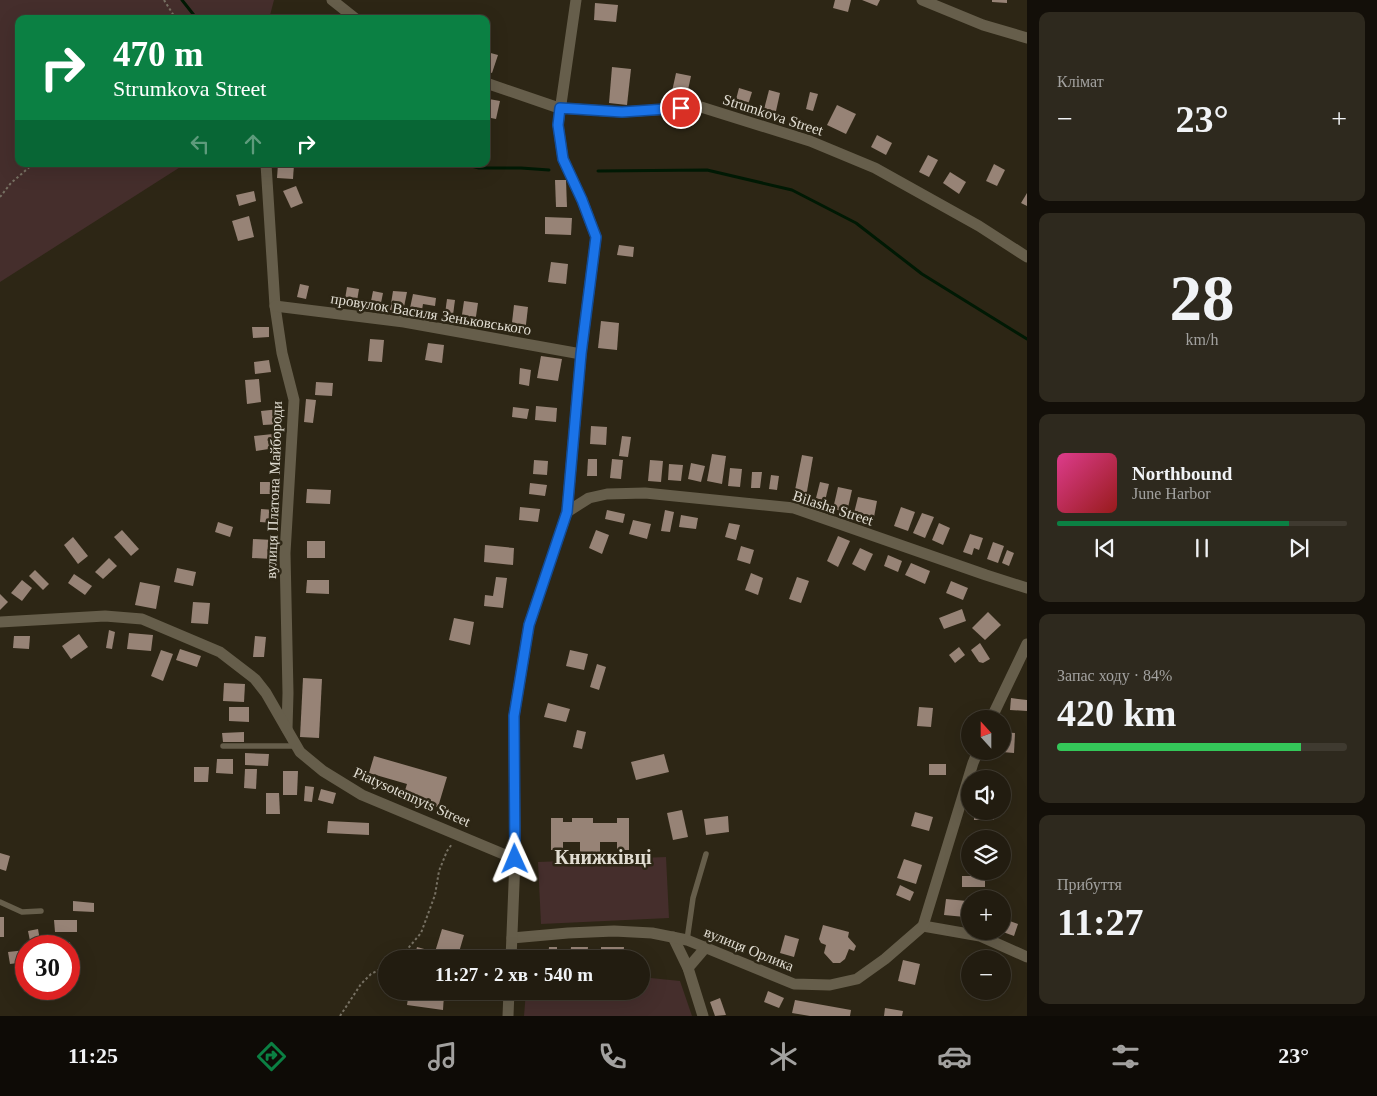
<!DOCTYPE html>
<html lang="uk">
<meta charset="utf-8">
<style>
body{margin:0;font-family:"Times New Roman",serif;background:#2e291e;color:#f1f3f6;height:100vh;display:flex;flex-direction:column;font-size:19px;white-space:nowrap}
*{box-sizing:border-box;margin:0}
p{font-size:16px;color:#a2a19f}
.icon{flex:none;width:28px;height:28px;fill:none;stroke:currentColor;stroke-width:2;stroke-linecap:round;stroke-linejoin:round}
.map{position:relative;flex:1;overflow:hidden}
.side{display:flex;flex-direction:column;gap:12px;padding:12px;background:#130f09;width:350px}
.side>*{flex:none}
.guide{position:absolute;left:15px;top:15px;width:475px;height:152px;border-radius:10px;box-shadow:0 5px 20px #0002,0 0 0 1px #3f3a30;background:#0b8043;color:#fff;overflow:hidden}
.needle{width:32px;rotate:339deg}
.tools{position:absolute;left:961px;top:710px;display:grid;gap:10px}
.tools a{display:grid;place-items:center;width:50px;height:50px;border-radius:50%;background:#221c10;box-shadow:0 5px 20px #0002,0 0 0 1px #3f3a30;font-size:25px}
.speed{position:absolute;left:15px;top:935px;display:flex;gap:10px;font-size:25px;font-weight:700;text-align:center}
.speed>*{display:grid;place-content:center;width:65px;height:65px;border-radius:50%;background:#221c10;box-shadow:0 5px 20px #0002,0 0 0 1px #3f3a30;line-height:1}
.speed .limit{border:8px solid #d22;background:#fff;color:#111}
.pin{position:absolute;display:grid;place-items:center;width:42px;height:42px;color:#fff;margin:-21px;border:2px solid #fff;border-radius:50%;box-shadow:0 1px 5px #0007}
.me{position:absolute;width:55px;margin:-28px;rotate:359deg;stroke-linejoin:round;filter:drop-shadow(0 0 4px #0008)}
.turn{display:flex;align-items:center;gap:18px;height:105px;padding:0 15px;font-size:22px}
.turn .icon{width:65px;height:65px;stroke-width:2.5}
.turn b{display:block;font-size:35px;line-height:42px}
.lanes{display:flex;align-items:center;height:48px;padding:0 15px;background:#0003;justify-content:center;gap:25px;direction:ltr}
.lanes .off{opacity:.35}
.big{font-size:38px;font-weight:800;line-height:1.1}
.side .widget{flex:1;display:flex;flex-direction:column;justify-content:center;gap:8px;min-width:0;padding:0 18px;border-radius:10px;background:#2e291e}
.side .dial{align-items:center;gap:0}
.dial b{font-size:65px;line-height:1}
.song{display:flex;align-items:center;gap:15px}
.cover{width:60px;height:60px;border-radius:8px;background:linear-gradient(135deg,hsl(330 70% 55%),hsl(0 70% 35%))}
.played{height:5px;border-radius:2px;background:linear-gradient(90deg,#0b8043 80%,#3f3a30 80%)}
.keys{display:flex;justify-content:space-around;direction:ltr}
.heat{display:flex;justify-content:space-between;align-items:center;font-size:28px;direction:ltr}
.charge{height:8px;border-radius:4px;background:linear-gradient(90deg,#34c759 84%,#3f3a30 0)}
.trip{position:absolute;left:378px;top:950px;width:272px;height:50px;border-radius:25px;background:#221c10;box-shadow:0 5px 20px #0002,0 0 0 1px #3f3a30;font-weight:800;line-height:50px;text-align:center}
.menu{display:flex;height:80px;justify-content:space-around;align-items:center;background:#0e0b06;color:#a2a19f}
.menu .icon{width:35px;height:35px}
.menu .active{color:#0b8043}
.menu b{font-size:22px;color:#f1f3f6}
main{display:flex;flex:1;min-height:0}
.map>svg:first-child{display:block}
.green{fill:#452e2c}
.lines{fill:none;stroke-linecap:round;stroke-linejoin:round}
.stream{stroke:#001904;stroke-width:3}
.building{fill:#978376}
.path{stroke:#777163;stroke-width:2;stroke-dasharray:2.5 2.5;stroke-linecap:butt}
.service{stroke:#665e4b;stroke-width:5.5}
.minor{stroke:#665e4b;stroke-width:11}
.route-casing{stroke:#114b97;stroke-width:12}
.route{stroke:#1a73e8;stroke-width:9}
.labels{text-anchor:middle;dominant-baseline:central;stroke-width:5;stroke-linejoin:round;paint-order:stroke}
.street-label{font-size:15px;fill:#e1ddd2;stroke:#2d2615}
.district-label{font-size:20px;font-weight:bold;fill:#e1ddd2;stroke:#2d2615}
</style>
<main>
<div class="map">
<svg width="1027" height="1016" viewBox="0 0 1027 1016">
<rect width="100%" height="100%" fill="#2d2615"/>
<!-- green -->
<g class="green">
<polygon points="0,0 274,0 269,19 19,19 19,164 185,164 0,282"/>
<polygon points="666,857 669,918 541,924 538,862"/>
<polygon points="641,977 680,981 692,1016 524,1016 526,991 641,991"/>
</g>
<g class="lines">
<!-- stream -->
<g class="stream">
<polyline points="182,0 197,19"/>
<polyline points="464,164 479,168 521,168 549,170"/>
<polyline points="598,171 707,170 792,190 856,223 922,274 1027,339"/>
</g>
</g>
<!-- building -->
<g class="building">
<polygon points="835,0 851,0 848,12 833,8"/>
<polygon points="862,0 880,0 877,6"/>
<polygon points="992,0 1007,0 1007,3 992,2"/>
<polygon points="595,3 618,5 616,22 594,20"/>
<polygon points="487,52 498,55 492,73 486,71"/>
<polygon points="612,67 631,69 627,105 609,103"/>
<polygon points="676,73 691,76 686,99 671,96"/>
<polygon points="739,88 752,92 746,111 734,107"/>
<polygon points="769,90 780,93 774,120 762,117"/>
<polygon points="810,92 818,94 813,111 806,109"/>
<polygon points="489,99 500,101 496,119 486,117"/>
<polygon points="837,105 856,114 846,134 827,125"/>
<polygon points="877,135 892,143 886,155 871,147"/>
<polygon points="928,155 938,160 929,177 919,172"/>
<polygon points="278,164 294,164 293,179 277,178"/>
<polygon points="994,164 1005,170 997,186 986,181"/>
<polygon points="950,172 966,182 959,194 943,183"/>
<polygon points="555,180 566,180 567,207 556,207"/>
<polygon points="296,186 303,203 291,208 283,191"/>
<polygon points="254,191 256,201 239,206 236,195"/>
<polygon points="1027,193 1027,206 1021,203"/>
<polygon points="249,216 254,237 238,241 232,221"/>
<polygon points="545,217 572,218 571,235 545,234"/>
<polygon points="619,245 634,247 633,257 617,255"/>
<polygon points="551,262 568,264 566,284 548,282"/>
<polygon points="300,284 309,286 306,299 297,297"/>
<polygon points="347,287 359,289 356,307 344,305"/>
<polygon points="373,291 383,293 380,308 370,306"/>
<polygon points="393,291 407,292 403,312 390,310"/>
<polygon points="413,294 436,298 435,306 423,304 422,310 410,308"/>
<polygon points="447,299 455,300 453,315 445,314"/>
<polygon points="464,301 478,303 475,323 461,321"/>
<polygon points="514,305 528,307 525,333 511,331"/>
<polygon points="601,321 619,323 617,350 598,348"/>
<polygon points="252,327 269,327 269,337 253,338"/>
<polygon points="370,339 384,340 382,362 368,361"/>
<polygon points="428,343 444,345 442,363 425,360"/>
<polygon points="541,356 562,359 558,381 537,378"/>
<polygon points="269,360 271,372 255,374 254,362"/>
<polygon points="520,368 531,370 529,386 519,384"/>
<polygon points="259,379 261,402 247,404 245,380"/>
<polygon points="316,382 333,383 332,396 315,395"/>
<polygon points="306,399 316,400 313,423 304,422"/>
<polygon points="536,406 557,408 556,422 535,420"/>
<polygon points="513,407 529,409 527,419 512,417"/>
<polygon points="280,409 281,424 263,425 261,411"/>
<polygon points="591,426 607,427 606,445 590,444"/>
<polygon points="273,434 275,448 256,451 254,436"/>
<polygon points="622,436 631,437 628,457 619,456"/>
<polygon points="712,454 726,456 722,484 707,481"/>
<polygon points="802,455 813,457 806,497 794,495"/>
<polygon points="588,459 597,459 597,476 587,476"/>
<polygon points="612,459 623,460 621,479 610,478"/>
<polygon points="534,460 548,461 547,475 533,474"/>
<polygon points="650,460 663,461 661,482 648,481"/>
<polygon points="691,463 705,466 701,482 688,479"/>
<polygon points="669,464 683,465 681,481 668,480"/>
<polygon points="730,468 742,469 740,487 728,486"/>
<polygon points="752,472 762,472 760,488 751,488"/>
<polygon points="771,475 779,476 777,490 769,489"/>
<rect x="260" y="482" width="16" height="12"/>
<polygon points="820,482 829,484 825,501 816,498"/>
<polygon points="530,483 547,485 545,496 529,494"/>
<polygon points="838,487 852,490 847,512 833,509"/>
<polygon points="307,489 331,490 330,504 306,503"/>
<polygon points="858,497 877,501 874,517 854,513"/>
<polygon points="520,507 540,509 538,522 519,520"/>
<polygon points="901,507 915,512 908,531 894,526"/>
<polygon points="261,509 275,510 274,523 260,522"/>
<polygon points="607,510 625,514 623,523 605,519"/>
<polygon points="665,510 674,512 670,532 661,531"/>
<polygon points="922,513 934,517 925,538 913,533"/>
<polygon points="681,515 698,518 696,529 679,527"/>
<polygon points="633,520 651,524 647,539 629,534"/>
<polygon points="218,522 233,527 230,537 215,532"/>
<polygon points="729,523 740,525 736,540 725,537"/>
<polygon points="939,523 950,528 943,545 932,540"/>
<polygon points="122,530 139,549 131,556 114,537"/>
<polygon points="596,530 609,535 602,554 589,548"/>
<polygon points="970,534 983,538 979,550 974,548 972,555 963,552"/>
<polygon points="838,536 850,541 838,567 827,561"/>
<polygon points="73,537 88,556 78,564 64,545"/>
<polygon points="253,539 273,540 272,559 252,558"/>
<rect x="307" y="541" width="18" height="17"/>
<polygon points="993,542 1004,546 998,563 987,559"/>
<polygon points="485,545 514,548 513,565 484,562"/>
<polygon points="741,546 754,550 750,564 737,560"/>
<polygon points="860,548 873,554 865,571 852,564"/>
<polygon points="1007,550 1014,553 1009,566 1002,563"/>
<polygon points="888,555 902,561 898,572 884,566"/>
<polygon points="109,558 117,566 103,579 95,572"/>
<polygon points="911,563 930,571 925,584 905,575"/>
<polygon points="177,568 196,572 193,586 174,582"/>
<polygon points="35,570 49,584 43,590 29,576"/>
<polygon points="751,573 763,578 758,595 745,590"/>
<polygon points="74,574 92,586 85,595 68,583"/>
<polygon points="496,577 507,578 503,608 484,606 485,595 493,596"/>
<polygon points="797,577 809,581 801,603 789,599"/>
<polygon points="22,580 32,588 22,601 11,593"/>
<polygon points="307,580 329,580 329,594 306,593"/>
<polygon points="951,581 968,588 963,600 946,593"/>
<polygon points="140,582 160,586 156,609 135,605"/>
<polygon points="0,594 8,602 0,610"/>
<polygon points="193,602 210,603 208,624 191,623"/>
<polygon points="962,609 966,621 944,629 939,618"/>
<polygon points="988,612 1001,625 985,640 972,628"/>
<polygon points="454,618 474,622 470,645 449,640"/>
<polygon points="109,630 115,632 112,649 106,648"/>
<polygon points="129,633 153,635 151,651 127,649"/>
<polygon points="79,634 88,647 71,659 62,646"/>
<polygon points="14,636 30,636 29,649 13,648"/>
<polygon points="255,636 266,637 264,657 253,657"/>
<polygon points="980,643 990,659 983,663 979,662 971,650"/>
<polygon points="959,647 965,655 955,663 949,655"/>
<polygon points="180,649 201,656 197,667 176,660"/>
<polygon points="161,650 173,654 163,681 151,676"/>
<polygon points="570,650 588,654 584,670 566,666"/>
<polygon points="597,664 606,667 599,690 590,687"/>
<polygon points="303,678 322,679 319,738 300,737"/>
<polygon points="224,683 245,684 244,702 223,701"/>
<polygon points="1011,698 1027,700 1027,711 1010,710"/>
<polygon points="548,703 570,709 566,722 544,717"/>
<polygon points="229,707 249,707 249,722 229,721"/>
<polygon points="919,707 933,708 931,727 917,726"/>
<polygon points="577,730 586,732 582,749 573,747"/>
<polygon points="244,732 244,742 223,742 222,733"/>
<polygon points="1002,732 1015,733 1014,753 1002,752"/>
<polygon points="245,753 269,754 268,766 245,765"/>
<polygon points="664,754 669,772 636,780 631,762"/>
<polygon points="374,756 447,777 438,807 403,797 407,784 369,773"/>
<polygon points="217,759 233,759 233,774 216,773"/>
<rect x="929" y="764" width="17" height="11"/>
<polygon points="194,767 209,767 208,782 194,782"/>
<polygon points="245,769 257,769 256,789 244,788"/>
<polygon points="283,771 298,771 297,795 283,795"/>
<polygon points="305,786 314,787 312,802 304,801"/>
<polygon points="321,789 336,793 333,804 318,800"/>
<polygon points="266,793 279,793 280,814 266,814"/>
<polygon points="682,810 688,837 673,840 667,813"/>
<rect x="974" y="811" width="20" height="9"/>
<polygon points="915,812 933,817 929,831 911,826"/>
<polygon points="728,816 729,832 706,835 704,819"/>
<polygon points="551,818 563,818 563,822 572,822 572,818 593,818 593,823 617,823 617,818 629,818 629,850 617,850 617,842 600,842 600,856 580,856 580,842 563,842 563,850 551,850"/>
<polygon points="328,821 369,823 369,835 327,833"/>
<polygon points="975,832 989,833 989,839 974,839"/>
<polygon points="0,853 10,856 6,871 0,869"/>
<polygon points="964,854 970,855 970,868 964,868"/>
<polygon points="904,859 922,865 916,884 897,878"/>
<rect x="962" y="876" width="23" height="11"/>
<polygon points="900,885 914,892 910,901 896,895"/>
<polygon points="946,899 967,901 965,917 944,915"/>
<polygon points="73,901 94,903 94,912 73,911"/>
<rect x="0" y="917" width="4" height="20"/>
<polygon points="54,920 77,920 77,932 55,932"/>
<polygon points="1007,920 1018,924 1014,936 1003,932"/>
<polygon points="823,925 849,932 848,937 856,946 854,951 849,949 845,959 840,963 833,963 824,953 826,945 821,943 819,939"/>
<polygon points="38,929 41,946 31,946 28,931"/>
<polygon points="442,929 464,935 457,959 414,959 417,947 435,952"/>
<polygon points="785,935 799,939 794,957 780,953"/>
<polygon points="70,942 71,956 69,956 69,946 52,946 52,944"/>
<polygon points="549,947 557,947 557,959 548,959"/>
<polygon points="571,947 588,947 587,959 570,959"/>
<polygon points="601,947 624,947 623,959 601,959"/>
<polygon points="26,950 26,962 10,964 8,952"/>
<polygon points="903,960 920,964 915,985 898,981"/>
<polygon points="409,991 444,995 443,1010 407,1005"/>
<polygon points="768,991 784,998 779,1008 764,1002"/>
<polygon points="720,998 726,1015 715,1016 710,1002"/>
<polygon points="795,1000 851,1010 850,1016 810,1016 792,1013"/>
<polygon points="885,1008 903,1011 902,1016 884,1016"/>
</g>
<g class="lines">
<!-- path -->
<g class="path">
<polyline points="164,0 176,19"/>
<polyline points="0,197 11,183 33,164"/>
<polyline points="399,959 421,933 435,895 439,871 447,851 452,844"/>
<polyline points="340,1016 361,984 371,974 386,966"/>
</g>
<!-- service -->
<g class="service">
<polyline points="223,746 296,746"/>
<polyline points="0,902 22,912 41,911"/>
<polyline points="687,940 693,898 706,854"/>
</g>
<!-- minor -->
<g class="minor">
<polyline points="332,0 356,19"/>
<polyline points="922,0 983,25 1027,38"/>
<polyline points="486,83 559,108 622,112 701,107 810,141 875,168 979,226 1027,257"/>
<polyline points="266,164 275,306 282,353 294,400 285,553 288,693 287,729"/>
<polyline points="275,306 404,322 581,354"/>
<polyline points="567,512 589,498 607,494 645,493 794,508 986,575 1027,588"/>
<polyline points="0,622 105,616 142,619 220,652 255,679 266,693 300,752 323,771 362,795 515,859"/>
<polyline points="991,719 1027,644"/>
<polyline points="923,926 980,936 1027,957"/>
<polyline points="673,937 688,968 703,1016"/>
<polyline points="512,938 568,933 614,931 652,933 687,940 794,984 830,985 857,979 885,959 923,926 973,763 978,751"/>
<polyline points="511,959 515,859 514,716 529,625 567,512 581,354 596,237 582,200 563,159 558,125 576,0"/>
<polyline points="688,968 706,947"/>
<polyline points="508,1016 509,991"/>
</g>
</g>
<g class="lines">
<defs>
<polyline id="route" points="515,859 514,716 529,625 567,512 581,354 596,237 582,200 563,159 558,125 560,108 622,112 681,108"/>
</defs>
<!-- route casing -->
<use href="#route" class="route-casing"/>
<!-- route -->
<use href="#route" class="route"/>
</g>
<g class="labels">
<!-- street labels -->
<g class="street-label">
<text transform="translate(773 115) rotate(18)">Strumkova Street</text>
<text transform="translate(431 314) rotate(9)">провулок Василя Зеньковського</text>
<text transform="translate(274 490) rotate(-88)">вулиця Платона Майбороди</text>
<text transform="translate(833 508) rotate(18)">Bilasha Street</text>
<text transform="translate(412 797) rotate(24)">Piatysotennyts Street</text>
<text transform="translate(749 949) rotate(22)">вулиця Орлика</text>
</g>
<!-- district labels -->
<g class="district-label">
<text x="603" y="857">Книжківці</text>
</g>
</g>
</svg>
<div class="tools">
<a><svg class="needle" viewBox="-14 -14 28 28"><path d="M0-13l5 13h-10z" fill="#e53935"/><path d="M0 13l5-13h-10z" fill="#a2a19f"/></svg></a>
<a><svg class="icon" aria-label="sound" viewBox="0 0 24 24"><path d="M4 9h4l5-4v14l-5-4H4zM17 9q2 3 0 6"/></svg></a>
<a><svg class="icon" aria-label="layers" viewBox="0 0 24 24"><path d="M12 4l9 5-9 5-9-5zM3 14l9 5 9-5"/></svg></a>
<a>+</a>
<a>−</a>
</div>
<div class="speed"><div class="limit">30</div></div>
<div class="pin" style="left:681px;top:108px;background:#d93025"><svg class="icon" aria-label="arrive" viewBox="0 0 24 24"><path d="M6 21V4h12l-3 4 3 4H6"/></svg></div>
<svg class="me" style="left:515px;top:859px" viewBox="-20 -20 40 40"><path d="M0-17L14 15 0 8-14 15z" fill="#1a73e8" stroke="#fff" stroke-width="4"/></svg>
<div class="trip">11:27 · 2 хв · 540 m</div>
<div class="guide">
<div class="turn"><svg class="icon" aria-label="right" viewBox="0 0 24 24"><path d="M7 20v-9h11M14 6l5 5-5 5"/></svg><div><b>470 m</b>Strumkova Street</div></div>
<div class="lanes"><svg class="icon off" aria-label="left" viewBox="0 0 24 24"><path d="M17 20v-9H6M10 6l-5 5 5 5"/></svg><svg class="icon off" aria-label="ahead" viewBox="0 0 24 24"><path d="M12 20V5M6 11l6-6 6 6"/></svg><svg class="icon" aria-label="right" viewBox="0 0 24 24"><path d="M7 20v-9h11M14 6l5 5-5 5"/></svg></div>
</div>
</div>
<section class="side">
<div class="widget"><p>Клімат</p>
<div class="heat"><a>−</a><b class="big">23°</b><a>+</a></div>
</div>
<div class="widget dial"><b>28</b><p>km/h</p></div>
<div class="widget">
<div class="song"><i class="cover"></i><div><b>Northbound</b><p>June Harbor</p></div></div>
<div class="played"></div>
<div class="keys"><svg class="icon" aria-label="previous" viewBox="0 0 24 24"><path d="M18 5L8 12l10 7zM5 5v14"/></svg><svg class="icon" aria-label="pause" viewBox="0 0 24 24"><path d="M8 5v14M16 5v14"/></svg><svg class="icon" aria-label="next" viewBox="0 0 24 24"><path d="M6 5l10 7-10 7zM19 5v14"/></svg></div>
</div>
<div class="widget"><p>Запас ходу · 84%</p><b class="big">420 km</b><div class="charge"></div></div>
<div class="widget"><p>Прибуття</p><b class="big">11:27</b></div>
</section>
</main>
<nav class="menu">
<b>11:25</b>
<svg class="icon active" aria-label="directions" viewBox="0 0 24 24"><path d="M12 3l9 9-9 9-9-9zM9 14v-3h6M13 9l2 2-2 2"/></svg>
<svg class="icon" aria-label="music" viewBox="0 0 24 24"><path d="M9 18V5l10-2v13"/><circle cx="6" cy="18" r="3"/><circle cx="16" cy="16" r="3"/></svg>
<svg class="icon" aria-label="phone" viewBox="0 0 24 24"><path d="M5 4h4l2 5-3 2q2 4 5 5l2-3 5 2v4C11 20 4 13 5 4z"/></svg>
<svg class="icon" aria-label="climate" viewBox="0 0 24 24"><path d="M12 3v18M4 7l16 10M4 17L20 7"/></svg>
<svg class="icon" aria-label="car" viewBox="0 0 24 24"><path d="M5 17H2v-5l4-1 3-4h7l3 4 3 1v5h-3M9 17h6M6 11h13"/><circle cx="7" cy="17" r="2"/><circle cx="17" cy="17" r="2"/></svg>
<svg class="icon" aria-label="filters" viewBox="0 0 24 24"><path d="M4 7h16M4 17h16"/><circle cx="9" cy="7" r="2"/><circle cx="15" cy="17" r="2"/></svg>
<b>23°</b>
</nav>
